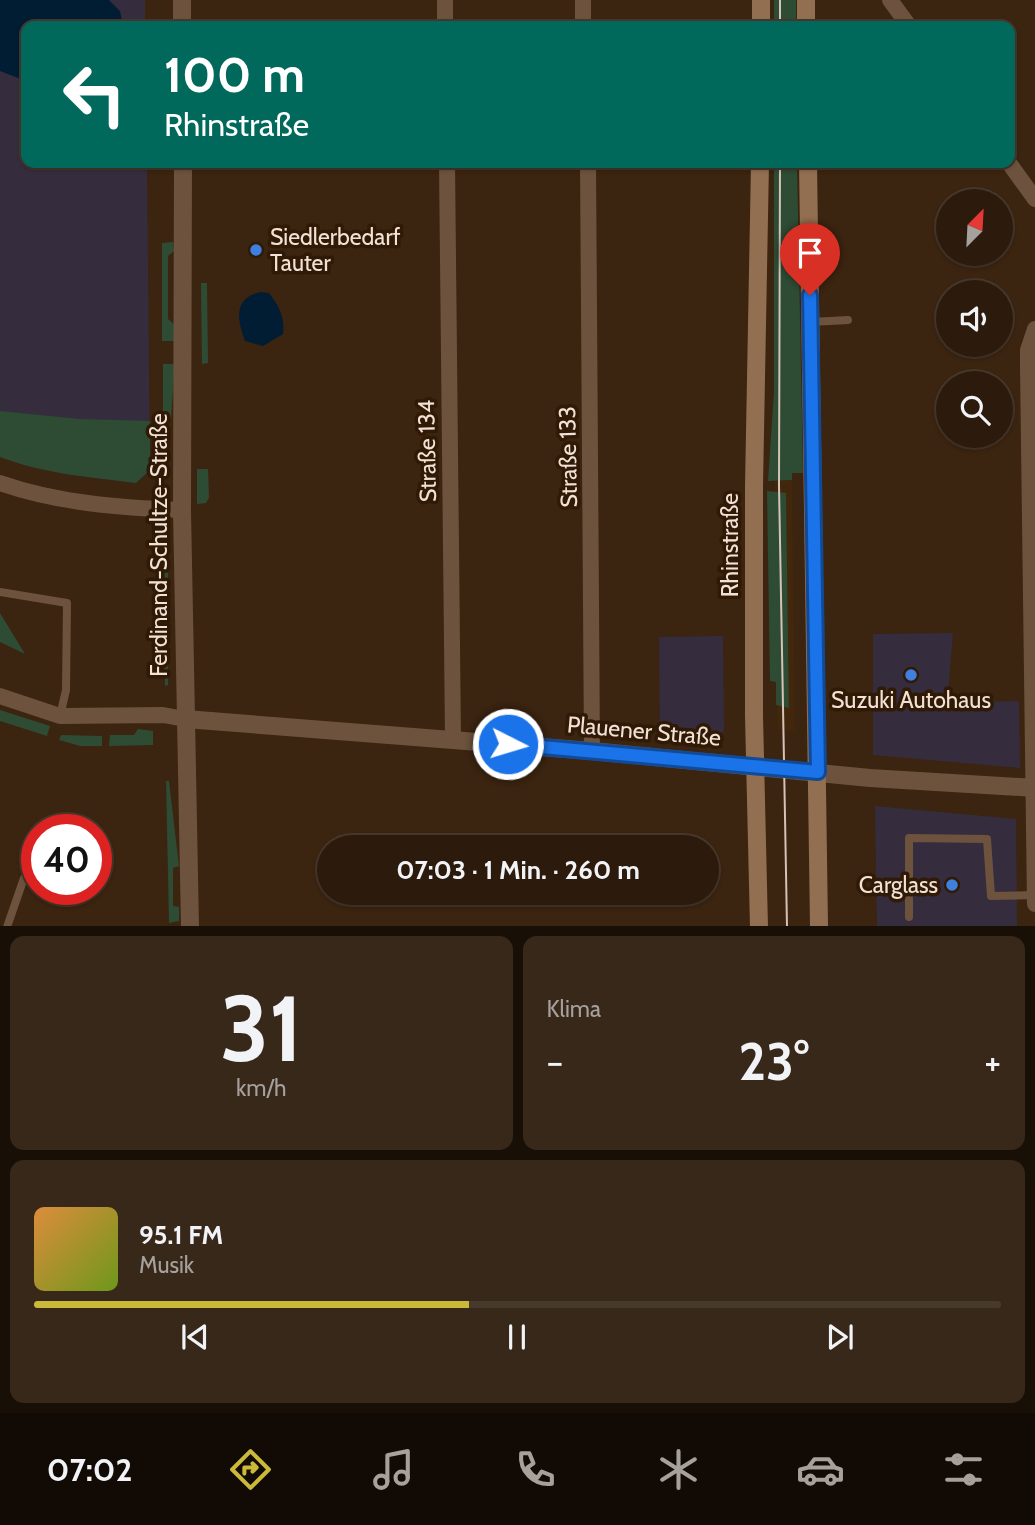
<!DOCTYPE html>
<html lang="de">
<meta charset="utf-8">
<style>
body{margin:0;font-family:Cabin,sans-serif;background:#38281a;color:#f1f3f6;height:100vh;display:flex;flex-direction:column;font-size:26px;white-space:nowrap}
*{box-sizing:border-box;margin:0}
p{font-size:23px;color:#a6a19d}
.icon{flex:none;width:38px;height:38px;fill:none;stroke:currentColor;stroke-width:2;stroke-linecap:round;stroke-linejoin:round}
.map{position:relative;height:926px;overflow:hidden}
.side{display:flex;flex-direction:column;gap:10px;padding:10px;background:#180f07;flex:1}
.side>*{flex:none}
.hud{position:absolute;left:21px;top:21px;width:994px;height:147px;border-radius:14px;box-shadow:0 2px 5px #0004,0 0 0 2px #48392d;background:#00695c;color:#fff;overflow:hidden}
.needle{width:46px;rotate:24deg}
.controls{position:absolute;left:936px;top:189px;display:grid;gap:14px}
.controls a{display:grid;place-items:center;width:77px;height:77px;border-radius:50%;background:#2c1b0c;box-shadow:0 2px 5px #0004,0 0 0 2px #48392d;font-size:35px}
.speed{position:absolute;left:21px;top:814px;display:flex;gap:14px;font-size:35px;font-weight:700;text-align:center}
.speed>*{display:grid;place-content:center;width:91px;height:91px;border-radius:50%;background:#2c1b0c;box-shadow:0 2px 5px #0004,0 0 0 2px #48392d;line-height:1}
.speed .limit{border:10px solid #d22;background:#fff;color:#111}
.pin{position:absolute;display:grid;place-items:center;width:60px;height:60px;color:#fff;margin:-72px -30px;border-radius:50% 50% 50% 0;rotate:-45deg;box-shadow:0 0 7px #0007}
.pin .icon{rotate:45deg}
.me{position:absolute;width:77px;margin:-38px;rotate:95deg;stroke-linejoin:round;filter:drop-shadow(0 0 5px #0008)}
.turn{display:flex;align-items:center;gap:24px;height:147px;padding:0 28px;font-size:32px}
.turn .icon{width:91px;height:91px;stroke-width:2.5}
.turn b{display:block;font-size:49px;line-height:60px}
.big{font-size:52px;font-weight:700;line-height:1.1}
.side .widget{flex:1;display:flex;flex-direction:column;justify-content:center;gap:10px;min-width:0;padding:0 24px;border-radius:14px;background:#38281a}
.side .dial{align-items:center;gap:0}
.dial b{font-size:91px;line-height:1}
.song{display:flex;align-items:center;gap:21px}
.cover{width:84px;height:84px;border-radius:10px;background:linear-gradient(135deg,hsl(30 70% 55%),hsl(80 70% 35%))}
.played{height:7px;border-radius:4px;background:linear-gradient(90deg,#cbba39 45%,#48392d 45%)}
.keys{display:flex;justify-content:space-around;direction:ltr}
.heat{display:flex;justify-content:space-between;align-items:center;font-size:38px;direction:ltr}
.side .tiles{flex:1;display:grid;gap:10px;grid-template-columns:1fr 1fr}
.widget:last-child{grid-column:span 2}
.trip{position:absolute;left:317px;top:835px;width:402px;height:70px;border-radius:35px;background:#2c1b0c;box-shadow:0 2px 5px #0004,0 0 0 2px #48392d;font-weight:700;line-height:70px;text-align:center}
.menu{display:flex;height:112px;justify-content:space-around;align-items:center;background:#120b05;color:#a6a19d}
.menu .icon{width:49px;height:49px}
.menu .selected{color:#cbba39}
.menu b{font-size:32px;color:#f1f3f6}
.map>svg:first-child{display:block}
.commercial{fill:#352d3d}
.built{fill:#43270d}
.green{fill:#2e4b34}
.water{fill:#001d33}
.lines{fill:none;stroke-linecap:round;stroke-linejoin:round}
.service{stroke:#6d533e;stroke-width:8}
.minor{stroke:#6d533e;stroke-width:16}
.tertiary{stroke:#6d533e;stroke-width:18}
.secondary{stroke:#926f51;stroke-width:18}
.tram{stroke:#d4c3b6;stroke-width:2}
.route-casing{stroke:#114b97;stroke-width:18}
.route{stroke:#1a73e8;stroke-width:12}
.shop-dot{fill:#3f7fe0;stroke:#301a06;stroke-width:2.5}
.labels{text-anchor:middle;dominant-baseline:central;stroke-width:7;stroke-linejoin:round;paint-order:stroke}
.poi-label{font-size:23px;fill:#f2e2d6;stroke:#301a06;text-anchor:start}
.street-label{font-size:23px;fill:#f2e2d6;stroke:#301a06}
</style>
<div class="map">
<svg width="1035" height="927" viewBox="0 0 1035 927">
<rect width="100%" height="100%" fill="#3b2410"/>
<!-- commercial -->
<g class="commercial">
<polygon points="0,0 145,0 145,26 26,26 26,163 147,163 150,470 135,483 64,474 0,457"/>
<polygon points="953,633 947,703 1019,701 1020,768 873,755 873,634"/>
<polygon points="723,636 724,730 720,738 660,736 659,637"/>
<polygon points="875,806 1016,819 1017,926 877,926"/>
</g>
<!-- built -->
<polygon class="built" points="792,480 795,731 778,729 778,705 789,707 786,494 774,493 775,481"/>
<!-- green -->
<g class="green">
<rect x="774" y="0" width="22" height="26"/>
<polygon points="774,163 797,163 803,473 792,473 792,480 768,481 774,391"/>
<polygon points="173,242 174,251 168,256 168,319 175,325 175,341 162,341 162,243"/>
<polygon points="201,283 207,283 208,363 202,364"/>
<polygon points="163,364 175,364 171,418 163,418"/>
<path d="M0,411L79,419L150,421V470L136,483C90,477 44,474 0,457Z"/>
<polygon points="197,469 208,469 209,498 206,503 197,504"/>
<polygon points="767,491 786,493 789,708 776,705 776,682 770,681"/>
<polygon points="168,544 168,685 165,686 162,554 164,545"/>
<polygon points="0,613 25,654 0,642"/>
<polygon points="0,710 50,726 47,736 0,721"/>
<polygon points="138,729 153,731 153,745 109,746 110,735 134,735"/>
<polygon points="61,735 102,736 102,746 80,746 59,740"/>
<polygon points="166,781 169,781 179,866 173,868 173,906 179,907 179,921 169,923"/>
</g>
<!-- water -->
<g class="water">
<polygon points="0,0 109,0 120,11 122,21 119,26 26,26 26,81 0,71"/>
<path d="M261,292L269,293C279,306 285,317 283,334L263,346L245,341C237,319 233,298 261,292Z"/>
</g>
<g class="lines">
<!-- service -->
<g class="service">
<polyline points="811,322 848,320"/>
<polyline points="0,592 67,603 66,690 60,716"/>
<polyline points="909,917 909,838 987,839 991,896 1035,895"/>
<polyline points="7,927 24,878"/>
</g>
<!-- minor -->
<g class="minor">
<polyline points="445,0 445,26"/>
<polyline points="583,0 583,26"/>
<polyline points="890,0 909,26"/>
<polyline points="447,163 453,739"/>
<polyline points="588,163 592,751"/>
<polyline points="1009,163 1035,199"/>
<polyline points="1035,329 1028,350 1028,367 1035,904"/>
<path d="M0,483C57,503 121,508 182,510"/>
<polyline points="0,696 60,716 163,715 185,719"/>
</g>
<!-- tertiary -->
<g class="tertiary">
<polyline points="182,0 182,26"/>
<polyline points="183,163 182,510 190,927"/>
<polyline points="185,719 592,751 870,778 1035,788"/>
</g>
<!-- secondary -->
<g class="secondary">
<polyline points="806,0 806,26"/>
<polyline points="761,26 761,0"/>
<polyline points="808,163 819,927"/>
<polyline points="759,927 754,716 754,486 760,163"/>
</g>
<!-- tram -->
<g class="tram">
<polyline points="780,0 780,26"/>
<polyline points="780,163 779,486 787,927"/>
</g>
</g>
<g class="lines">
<defs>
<polyline id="route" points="508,744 818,772 810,295"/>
</defs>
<!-- route casing -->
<use href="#route" class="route-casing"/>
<!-- route -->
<use href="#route" class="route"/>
</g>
<!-- markers -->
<g class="shop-dot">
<circle cx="256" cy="250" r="7"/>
<circle cx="911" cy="675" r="7"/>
<circle cx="952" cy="885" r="7"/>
</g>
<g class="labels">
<!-- poi labels -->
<g class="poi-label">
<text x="270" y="237">Siedlerbedarf<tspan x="270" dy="26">Tauter</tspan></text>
<text x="911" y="700" text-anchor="middle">Suzuki Autohaus</text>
<text x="938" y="885" text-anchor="end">Carglass</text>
</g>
<!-- street labels -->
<g class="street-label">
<text transform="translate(427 451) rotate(-91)">Straße 134</text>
<text transform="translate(568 457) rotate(-91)">Straße 133</text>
<text transform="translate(159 545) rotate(-90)">Ferdinand-Schultze-Straße</text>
<text transform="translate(730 545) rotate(-90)">Rhinstraße</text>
<text transform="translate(644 731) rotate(5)">Plauener Straße</text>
</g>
</g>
</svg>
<div class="controls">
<a><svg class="needle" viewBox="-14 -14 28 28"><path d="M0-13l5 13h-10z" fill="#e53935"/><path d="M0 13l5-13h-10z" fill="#a6a19d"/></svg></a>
<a><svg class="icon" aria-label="sound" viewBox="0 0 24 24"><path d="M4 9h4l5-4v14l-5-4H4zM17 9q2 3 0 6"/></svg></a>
<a><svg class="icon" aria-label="search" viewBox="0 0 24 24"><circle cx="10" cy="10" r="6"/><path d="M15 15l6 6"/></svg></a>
</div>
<div class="speed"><div class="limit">40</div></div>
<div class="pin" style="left:810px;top:295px;background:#d93025"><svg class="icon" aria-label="arrive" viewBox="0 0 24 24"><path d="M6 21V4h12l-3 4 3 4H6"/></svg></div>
<svg class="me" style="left:508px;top:744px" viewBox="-20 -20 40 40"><circle r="17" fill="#1a73e8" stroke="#fff" stroke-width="3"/><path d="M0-11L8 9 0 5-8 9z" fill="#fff"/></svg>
<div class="trip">07:03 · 1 Min. · 260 m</div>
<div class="hud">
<div class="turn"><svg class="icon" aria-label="left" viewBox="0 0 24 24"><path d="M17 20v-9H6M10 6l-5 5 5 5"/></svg><div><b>100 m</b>Rhinstraße</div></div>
</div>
</div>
<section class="side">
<div class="tiles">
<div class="widget dial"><b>31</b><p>km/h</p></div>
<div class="widget"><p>Klima</p>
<div class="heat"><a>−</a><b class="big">23°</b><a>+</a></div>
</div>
<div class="widget">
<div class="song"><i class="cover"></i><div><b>95.1 FM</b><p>Musik</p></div></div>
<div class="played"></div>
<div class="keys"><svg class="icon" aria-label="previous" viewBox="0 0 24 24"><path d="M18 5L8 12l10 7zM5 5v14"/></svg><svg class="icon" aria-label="pause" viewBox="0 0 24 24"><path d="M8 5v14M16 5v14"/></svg><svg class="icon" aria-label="next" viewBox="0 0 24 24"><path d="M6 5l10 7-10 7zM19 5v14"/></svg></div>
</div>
</div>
</section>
<nav class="menu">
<b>07:02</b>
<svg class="icon selected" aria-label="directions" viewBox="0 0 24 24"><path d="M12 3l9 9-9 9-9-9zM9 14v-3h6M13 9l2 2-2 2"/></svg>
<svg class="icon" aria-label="music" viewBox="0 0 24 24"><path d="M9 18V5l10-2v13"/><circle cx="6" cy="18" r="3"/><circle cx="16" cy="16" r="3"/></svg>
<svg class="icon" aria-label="phone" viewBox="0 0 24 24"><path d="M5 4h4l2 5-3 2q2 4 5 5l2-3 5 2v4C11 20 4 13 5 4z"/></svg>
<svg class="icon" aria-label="climate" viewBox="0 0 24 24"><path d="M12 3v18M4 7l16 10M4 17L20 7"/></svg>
<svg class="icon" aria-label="car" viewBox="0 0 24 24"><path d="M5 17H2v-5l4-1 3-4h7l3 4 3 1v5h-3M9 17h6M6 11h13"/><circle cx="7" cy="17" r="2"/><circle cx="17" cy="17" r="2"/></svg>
<svg class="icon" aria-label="filters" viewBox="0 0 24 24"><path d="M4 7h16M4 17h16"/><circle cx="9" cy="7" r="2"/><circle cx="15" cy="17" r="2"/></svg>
</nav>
